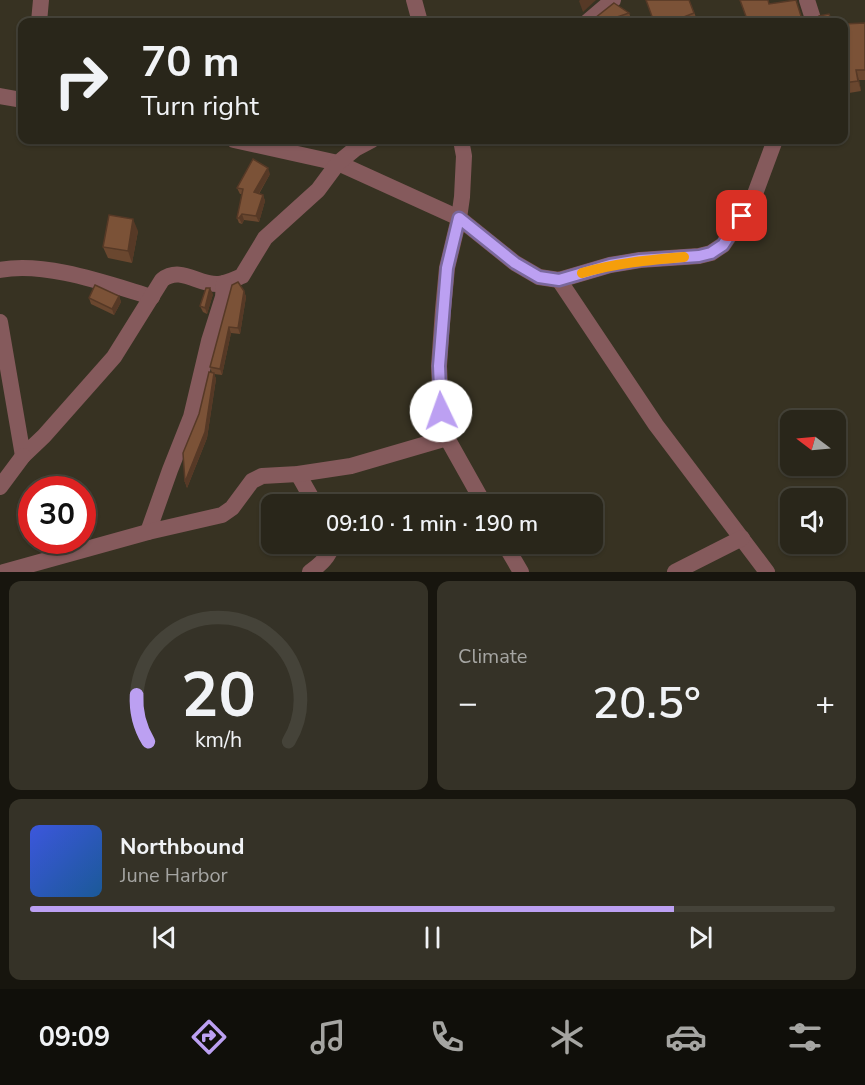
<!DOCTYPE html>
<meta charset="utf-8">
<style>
body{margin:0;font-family:"Nunito Sans",sans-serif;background:#353227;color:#f1f3f6;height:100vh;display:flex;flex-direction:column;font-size:22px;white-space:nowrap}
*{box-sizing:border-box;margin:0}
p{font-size:20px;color:#a5a5a2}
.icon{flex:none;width:33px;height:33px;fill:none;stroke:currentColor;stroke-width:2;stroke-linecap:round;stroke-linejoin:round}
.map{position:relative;height:572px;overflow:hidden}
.details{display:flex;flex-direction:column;gap:9px;padding:9px;background:#17150e;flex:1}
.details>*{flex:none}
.hud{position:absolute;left:18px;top:18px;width:830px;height:126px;border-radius:12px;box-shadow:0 2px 4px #0004,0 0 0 2px #454339;background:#29261a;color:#f1f3f6;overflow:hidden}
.needle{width:39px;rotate:286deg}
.fabs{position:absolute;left:780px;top:410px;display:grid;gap:12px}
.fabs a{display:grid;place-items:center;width:66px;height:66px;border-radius:12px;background:#29261a;box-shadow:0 2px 4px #0004,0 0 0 2px #454339;font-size:30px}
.speed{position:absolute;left:18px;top:476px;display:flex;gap:12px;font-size:30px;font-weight:700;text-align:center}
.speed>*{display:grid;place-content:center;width:78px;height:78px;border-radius:50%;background:#29261a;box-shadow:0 2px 4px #0004,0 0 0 2px #454339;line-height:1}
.speed .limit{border:9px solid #d22;background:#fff;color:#111}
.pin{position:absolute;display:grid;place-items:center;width:51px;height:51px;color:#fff;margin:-26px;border-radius:12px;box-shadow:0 3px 9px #0006}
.me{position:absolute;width:66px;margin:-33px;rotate:357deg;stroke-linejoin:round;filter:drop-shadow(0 0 4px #0008)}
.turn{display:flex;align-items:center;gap:21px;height:126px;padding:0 24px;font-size:27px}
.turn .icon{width:78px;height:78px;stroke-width:2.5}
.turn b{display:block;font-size:42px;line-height:51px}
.big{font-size:45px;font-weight:600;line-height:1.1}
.details .card{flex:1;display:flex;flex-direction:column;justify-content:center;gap:9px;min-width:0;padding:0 21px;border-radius:12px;background:#353227}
.details .dial{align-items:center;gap:0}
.dial svg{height:156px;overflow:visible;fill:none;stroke:#454339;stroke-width:7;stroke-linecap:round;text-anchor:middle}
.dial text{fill:#f1f3f6;stroke:none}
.song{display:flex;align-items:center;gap:18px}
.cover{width:72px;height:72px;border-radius:9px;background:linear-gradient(135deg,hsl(230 70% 55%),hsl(210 70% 35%))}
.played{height:6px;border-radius:3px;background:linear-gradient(90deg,#bca0f2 80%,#454339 80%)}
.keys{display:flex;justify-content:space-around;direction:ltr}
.heat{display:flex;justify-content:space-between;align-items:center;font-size:33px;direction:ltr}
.details .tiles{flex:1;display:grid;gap:9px;grid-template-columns:1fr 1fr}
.card:last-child{grid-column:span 2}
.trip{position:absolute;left:261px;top:494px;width:342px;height:60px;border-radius:12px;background:#29261a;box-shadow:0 2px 4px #0004,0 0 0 2px #454339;font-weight:600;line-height:60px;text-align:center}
.tabs{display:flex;height:96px;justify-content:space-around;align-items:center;background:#100f0a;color:#a5a5a2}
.tabs .icon{width:42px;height:42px}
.tabs .current{color:#bca0f2}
.tabs b{font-size:27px;color:#f1f3f6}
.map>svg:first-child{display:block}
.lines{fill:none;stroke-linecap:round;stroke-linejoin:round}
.minor{stroke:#855a5c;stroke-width:16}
.wall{fill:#6a472f}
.shaded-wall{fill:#563926}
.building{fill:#7b5237;stroke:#563926;stroke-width:1.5}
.route-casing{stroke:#7a689d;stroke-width:15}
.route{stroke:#bca0f2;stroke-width:10}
.slow{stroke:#f59e0b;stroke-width:10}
</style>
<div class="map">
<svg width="865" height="572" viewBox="0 0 865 572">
<rect width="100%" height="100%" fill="#373222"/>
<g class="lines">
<!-- minor -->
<g class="minor">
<polyline points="414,0 420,22"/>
<polyline points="807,0 814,22"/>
<polyline points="39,22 41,0"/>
<polyline points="587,22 613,0"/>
<polyline points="0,96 22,100"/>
<polyline points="234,140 338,163 459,218 515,263 539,277 559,280 610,265 640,260 699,256 711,253 723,245 752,202 775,140"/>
<polyline points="461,140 464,156 462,197 459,218 447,268 443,310 439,366 441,411 447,438 484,504"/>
<path d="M0,270C45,261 108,284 152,297"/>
<polyline points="559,280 656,425 767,572"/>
<path d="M0,322L23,456L44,436L114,357L162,280C181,265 199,286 219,284C227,283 235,279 242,276L265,238L318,190L338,163L355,149L372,140"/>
<polyline points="298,474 315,504"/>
<polyline points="0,487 23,456"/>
<polyline points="148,532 170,470 191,417 209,341 223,297 224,283"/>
<polyline points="504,543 521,572"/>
<polyline points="4,572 148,532 222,515 232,508 252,481 262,476 298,474 351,466 447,438"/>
<path d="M310,572C321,564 329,557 333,543"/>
<polyline points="675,572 742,538"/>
</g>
</g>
<!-- wall -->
<g class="wall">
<polygon points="689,0 698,22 654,22"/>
<polygon points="629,13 632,21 627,22 590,22"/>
<polygon points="865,23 865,80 859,80 861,91 843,94 843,24"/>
<polygon points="270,174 259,194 263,195 265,201 259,222 244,220 242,224 239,223 237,218 242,194 240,194 237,188"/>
<polygon points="138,231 132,263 108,258 103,247"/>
<polygon points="244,291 246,297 240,334 231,333 222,375 214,374 216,379 207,438 187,488 185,482 199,414 212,373 210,367"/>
<polygon points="213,294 207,314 203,312 200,306"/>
<polygon points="119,296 121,302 114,315 91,304 89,298"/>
</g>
<!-- shaded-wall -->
<g class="shaded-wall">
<polygon points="580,0 596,0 583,12 579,1"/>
<polygon points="856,70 859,80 861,91 858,81"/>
<polygon points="268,168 270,174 256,198 254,192"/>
<polygon points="263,195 265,201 259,222 256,216"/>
<polygon points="242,214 244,220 242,224 239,218"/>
<polygon points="133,219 138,231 132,263 128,251"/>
<polygon points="210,288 213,294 207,314 205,308"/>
<polygon points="244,291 246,297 240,334 238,328"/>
<polygon points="119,296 121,302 114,315 112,309"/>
<polygon points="229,327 231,333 222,375 220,369"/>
<polygon points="214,373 216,379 207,438 187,488 185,482"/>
</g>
<!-- building -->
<g class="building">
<polygon points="646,0 689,0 694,13 671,22 654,22"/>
<polygon points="740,0 768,0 769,4 796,0 801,16 808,22 814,22 819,16 829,14 832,22 756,22 756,21 748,22"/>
<polygon points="614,3 629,13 605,21 605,22 590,22"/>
<polygon points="865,23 865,70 856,70 858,81 843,83 843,24"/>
<polygon points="253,159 268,168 254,192 263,195 256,216 242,214 239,218 237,218 243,189 237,188"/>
<polygon points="109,215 133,219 128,251 103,247"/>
<polygon points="238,282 244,291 238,328 229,327 220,369 210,367 232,285"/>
<polygon points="95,285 119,296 112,309 89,298"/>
<polygon points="206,288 210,288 205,308 200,306"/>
<polygon points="209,372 214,373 205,432 185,482 183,453 199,414"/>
</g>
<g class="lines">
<defs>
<polyline id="route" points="441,411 439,366 447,268 459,218 515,263 539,277 559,280 610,265 640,260 699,256 711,253 723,245 742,216"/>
</defs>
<!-- route casing -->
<use href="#route" class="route-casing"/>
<!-- route -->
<use href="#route" class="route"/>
<!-- slow -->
<path class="slow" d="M582,273C616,263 649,260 684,257"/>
</g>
</svg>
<div class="fabs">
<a><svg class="needle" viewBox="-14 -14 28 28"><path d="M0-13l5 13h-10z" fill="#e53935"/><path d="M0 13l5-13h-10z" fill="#a5a5a2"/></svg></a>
<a><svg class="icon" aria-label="sound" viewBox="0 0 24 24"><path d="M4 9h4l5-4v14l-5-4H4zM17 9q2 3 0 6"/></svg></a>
</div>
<div class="speed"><div class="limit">30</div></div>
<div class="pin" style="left:742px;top:216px;background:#d93025"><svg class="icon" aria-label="arrive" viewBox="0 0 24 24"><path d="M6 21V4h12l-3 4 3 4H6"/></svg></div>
<svg class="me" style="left:441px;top:411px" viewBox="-20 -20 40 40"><circle r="19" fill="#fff"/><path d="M0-13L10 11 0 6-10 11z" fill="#bca0f2"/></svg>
<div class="trip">09:10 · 1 min · 190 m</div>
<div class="hud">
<div class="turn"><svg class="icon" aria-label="right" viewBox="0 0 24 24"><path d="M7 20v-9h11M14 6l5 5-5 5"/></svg><div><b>70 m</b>Turn right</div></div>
</div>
</div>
<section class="details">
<div class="tiles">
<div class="card dial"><svg viewBox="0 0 100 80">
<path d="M14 69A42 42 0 1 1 86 69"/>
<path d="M14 69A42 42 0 0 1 8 45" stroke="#bca0f2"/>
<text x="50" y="56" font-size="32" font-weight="700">20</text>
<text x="50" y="72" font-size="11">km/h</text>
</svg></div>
<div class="card"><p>Climate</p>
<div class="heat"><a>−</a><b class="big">20.5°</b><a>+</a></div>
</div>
<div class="card">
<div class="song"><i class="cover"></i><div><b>Northbound</b><p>June Harbor</p></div></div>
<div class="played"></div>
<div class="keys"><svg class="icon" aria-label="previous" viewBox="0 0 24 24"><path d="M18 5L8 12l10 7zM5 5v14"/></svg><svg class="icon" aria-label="pause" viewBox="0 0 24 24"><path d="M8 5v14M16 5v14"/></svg><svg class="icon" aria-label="next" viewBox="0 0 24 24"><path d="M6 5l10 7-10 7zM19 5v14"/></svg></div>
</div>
</div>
</section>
<nav class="tabs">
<b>09:09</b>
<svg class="icon current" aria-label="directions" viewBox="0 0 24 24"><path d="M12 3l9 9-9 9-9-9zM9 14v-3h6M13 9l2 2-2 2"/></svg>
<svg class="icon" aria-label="music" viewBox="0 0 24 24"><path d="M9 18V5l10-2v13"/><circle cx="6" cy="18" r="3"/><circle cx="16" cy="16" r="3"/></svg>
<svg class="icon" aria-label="phone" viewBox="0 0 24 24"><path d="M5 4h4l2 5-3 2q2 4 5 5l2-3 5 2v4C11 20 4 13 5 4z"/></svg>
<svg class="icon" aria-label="climate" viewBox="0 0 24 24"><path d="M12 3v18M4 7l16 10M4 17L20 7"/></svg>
<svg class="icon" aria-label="car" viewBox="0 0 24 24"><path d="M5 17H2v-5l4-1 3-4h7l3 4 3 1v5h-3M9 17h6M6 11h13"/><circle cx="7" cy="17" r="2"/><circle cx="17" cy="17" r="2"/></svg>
<svg class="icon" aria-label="filters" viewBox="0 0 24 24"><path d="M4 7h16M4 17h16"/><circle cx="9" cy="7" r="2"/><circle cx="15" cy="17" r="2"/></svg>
</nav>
